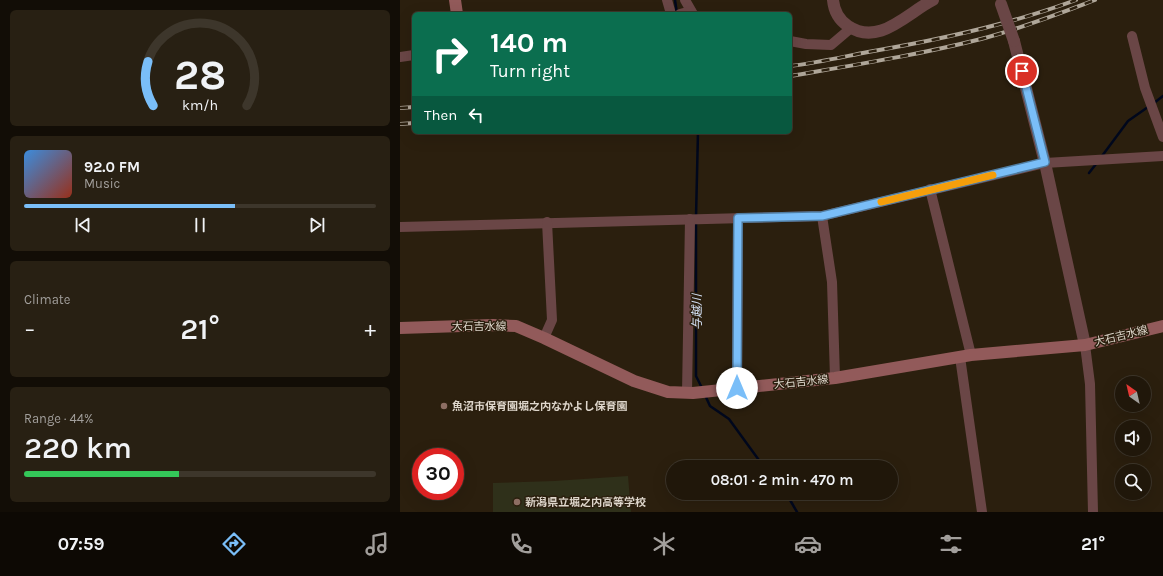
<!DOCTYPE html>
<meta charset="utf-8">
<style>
body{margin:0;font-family:Karla,"Noto Sans JP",sans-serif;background:#282013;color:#f1f3f6;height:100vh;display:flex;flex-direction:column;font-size:15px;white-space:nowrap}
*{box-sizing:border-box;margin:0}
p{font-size:13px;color:#a29f9c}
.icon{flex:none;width:22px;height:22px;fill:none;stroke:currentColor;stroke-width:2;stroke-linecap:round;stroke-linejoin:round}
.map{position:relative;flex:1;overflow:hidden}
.side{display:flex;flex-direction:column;gap:10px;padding:10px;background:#120d06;width:400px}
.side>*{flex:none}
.top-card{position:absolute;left:12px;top:12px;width:380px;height:122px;border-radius:6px;box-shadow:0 4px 16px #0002,0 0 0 1px #3d362b;background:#0b6e4f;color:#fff;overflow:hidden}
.needle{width:26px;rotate:326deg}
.fabs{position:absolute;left:715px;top:376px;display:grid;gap:8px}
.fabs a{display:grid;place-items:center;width:36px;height:36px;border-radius:50%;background:#20170a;box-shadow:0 4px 16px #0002,0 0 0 1px #3d362b;font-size:20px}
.speed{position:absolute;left:12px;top:448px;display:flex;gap:8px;font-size:20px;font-weight:700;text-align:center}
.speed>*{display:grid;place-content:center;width:52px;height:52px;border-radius:50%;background:#20170a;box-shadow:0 4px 16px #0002,0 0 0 1px #3d362b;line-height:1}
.speed .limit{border:6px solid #d22;background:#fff;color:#111}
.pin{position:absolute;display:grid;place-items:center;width:34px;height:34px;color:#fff;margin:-17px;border:2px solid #fff;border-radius:50%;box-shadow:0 1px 4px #0007}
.me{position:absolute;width:44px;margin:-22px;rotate:0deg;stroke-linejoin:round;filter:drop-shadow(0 0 3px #0008)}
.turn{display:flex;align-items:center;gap:14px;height:84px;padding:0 12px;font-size:18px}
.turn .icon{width:52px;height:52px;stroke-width:2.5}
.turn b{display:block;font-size:28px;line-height:34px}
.then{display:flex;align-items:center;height:38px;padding:0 12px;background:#0003;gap:8px;font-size:15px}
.big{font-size:30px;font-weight:600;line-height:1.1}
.side .tile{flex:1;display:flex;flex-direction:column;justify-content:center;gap:6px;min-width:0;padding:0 14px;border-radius:6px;background:#282013}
.side .dial{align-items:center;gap:0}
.dial svg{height:104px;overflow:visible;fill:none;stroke:#3d362b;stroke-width:7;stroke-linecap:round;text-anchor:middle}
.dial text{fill:#f1f3f6;stroke:none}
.song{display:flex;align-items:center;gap:12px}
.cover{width:48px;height:48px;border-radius:6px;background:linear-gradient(135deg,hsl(210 70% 55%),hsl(10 70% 35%))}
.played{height:4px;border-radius:2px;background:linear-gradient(90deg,#7abef8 60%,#3d362b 60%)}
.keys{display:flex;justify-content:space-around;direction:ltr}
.heat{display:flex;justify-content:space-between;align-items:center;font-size:22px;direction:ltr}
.charge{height:6px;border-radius:3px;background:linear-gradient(90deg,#34c759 44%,#3d362b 0)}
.trip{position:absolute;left:266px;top:460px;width:232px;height:40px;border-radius:20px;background:#20170a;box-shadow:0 4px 16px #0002,0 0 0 1px #3d362b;font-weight:600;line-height:40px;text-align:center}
.dock{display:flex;height:64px;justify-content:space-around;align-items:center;background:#0d0904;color:#a29f9c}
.dock .icon{width:28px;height:28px}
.dock .current{color:#7abef8}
.dock b{font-size:18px;color:#f1f3f6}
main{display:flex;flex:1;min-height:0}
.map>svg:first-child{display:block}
.green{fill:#2f301a}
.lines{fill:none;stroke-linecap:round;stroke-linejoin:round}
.stream{stroke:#00071c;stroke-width:2.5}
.minor{stroke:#6a4646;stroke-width:10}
.tertiary{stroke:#6a4646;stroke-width:12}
.secondary{stroke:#925a5a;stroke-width:12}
.rail-casing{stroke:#afa699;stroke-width:4}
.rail{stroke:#2b1f0e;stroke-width:2.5;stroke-dasharray:8;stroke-linecap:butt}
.tertiary-bridge{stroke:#6a4646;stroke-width:12}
.route-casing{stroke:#4f7ca1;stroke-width:10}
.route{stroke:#7abef8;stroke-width:7}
.slow{stroke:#f59e0b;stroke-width:7}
.education-dot{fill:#8d6e63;stroke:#2b1f0e;stroke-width:1.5}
.labels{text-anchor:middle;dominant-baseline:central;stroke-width:3;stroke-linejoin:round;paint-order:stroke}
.street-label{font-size:11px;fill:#ded6cb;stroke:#2b1f0e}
.poi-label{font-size:11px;font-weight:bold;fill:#ded6cb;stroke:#2b1f0e;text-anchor:start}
.water-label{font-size:12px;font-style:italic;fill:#d5e2f7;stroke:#2b1f0e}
</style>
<main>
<section class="side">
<div class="tile dial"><svg viewBox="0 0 100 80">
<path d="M14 69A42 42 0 1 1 86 69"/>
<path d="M14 69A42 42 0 0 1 10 35" stroke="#7abef8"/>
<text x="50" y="56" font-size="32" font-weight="700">28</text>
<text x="50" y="72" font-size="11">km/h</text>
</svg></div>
<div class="tile">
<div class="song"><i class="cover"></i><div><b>92.0 FM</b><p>Music</p></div></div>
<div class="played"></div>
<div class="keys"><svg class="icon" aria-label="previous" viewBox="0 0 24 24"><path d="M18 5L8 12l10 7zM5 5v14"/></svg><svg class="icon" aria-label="pause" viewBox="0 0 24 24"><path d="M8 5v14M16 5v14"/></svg><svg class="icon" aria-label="next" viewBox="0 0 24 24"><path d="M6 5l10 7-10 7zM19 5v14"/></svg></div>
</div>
<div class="tile"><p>Climate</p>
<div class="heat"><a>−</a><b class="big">21°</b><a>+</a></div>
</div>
<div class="tile"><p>Range · 44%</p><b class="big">220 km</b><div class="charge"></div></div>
</section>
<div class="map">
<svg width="763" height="512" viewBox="0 0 763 512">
<rect width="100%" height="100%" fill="#2b1f0e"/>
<!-- green -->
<polygon class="green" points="228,476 231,512 93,512 93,483 154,481"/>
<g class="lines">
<!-- stream -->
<g class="stream">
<polyline points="275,0 277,14"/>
<polyline points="754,103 763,96"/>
<polyline points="702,156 728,121 748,107"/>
<polyline points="689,173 696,164"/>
<polyline points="296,217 298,132"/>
<polyline points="296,222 296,376 302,388"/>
<polyline points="305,395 310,406 329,419 364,467"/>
<polyline points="386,493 397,512"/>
</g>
<!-- minor -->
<g class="minor">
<polyline points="267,0 271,14"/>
<polyline points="285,0 293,14"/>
<polyline points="280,14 291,11"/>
<polyline points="732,36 745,88 763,137"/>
<polyline points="390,41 406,44 431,45 451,28"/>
<polyline points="0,57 14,55"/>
<polyline points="530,189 571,355"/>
<polyline points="422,216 432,282 435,378"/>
<polyline points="0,227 422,216 645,163 763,156"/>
<polyline points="144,338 152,320 147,222"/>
<polyline points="685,345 690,384 693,512"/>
<polyline points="560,357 582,512"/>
<polyline points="337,389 338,218"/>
<polyline points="287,393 290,219"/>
</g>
<!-- tertiary -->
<g class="tertiary">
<path d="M433,0C434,11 439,20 448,26C479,47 507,13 533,0"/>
<polyline points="614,41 645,163 685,345"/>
</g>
<!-- secondary -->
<g class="secondary">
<polyline points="55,0 57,14"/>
<polyline points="0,328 93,325 116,326 144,338 234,381 268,392 293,393 435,378 571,355 685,345 763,326"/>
</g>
<defs>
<g id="rail">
<path d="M390,66C416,63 442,57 468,52C539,40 609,25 676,0"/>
<path d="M390,76C454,65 518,55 581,39C620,29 658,14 695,0"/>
<polyline points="0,108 14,107"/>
<polyline points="0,124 14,123"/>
</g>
</defs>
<!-- rail casing -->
<use href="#rail" class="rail-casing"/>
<!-- rail -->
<use href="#rail" class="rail"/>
<!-- tertiary-bridge -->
<polyline class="tertiary-bridge" points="601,4 614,41"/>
</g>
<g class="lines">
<defs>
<polyline id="route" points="337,388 338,218 422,216 645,162 622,71"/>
</defs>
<!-- route casing -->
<use href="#route" class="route-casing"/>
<!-- route -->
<use href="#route" class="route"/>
<!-- slow -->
<polyline class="slow" points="481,202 593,175"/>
</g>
<!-- markers -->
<g class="education-dot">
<circle cx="44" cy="406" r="4"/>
<circle cx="117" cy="502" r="4"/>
</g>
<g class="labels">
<!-- street labels -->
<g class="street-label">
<text x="79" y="326">大石吉水線</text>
<text transform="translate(721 336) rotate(-14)">大石吉水線</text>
<text transform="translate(401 382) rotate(-6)">大石吉水線</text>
</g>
<!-- poi labels -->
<g class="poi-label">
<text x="52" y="406">魚沼市保育園堀之内なかよし保育園</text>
<text x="125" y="502">新潟県立堀之内高等学校</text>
</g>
<!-- water labels -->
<g class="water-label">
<text transform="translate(297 312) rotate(-90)">与越川</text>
</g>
</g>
</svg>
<div class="fabs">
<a><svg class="needle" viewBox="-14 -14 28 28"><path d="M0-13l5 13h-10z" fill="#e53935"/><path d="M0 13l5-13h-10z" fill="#a29f9c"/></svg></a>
<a><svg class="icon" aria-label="sound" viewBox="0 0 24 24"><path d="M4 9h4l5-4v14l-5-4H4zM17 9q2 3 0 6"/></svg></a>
<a><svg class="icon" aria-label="search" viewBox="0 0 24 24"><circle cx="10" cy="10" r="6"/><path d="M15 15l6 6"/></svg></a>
</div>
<div class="speed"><div class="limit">30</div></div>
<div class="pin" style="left:622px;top:71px;background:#d93025"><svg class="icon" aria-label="arrive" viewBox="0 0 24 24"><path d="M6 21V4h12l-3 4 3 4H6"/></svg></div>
<svg class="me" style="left:337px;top:388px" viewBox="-20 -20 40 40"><circle r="19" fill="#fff"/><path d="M0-13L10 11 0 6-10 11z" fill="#7abef8"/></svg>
<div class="trip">08:01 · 2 min · 470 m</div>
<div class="top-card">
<div class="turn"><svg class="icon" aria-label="right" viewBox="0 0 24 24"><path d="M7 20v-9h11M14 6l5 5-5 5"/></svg><div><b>140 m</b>Turn right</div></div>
<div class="then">Then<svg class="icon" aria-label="left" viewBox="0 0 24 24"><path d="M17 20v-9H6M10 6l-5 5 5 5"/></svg></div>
</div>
</div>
</main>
<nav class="dock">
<b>07:59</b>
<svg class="icon current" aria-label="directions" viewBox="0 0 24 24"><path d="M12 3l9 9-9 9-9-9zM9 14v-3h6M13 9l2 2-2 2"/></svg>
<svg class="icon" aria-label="music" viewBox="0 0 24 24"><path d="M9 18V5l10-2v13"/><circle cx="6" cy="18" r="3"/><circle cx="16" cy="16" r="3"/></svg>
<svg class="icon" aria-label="phone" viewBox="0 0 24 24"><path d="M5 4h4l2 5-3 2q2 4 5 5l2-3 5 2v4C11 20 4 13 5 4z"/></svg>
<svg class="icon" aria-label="climate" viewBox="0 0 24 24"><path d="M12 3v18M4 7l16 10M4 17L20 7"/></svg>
<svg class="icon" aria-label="car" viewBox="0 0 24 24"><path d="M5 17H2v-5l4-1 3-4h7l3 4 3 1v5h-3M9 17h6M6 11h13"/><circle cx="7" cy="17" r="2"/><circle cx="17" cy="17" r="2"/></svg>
<svg class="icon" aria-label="filters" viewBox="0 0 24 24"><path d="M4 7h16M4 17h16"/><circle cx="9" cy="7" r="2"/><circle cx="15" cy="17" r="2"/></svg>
<b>21°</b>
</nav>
